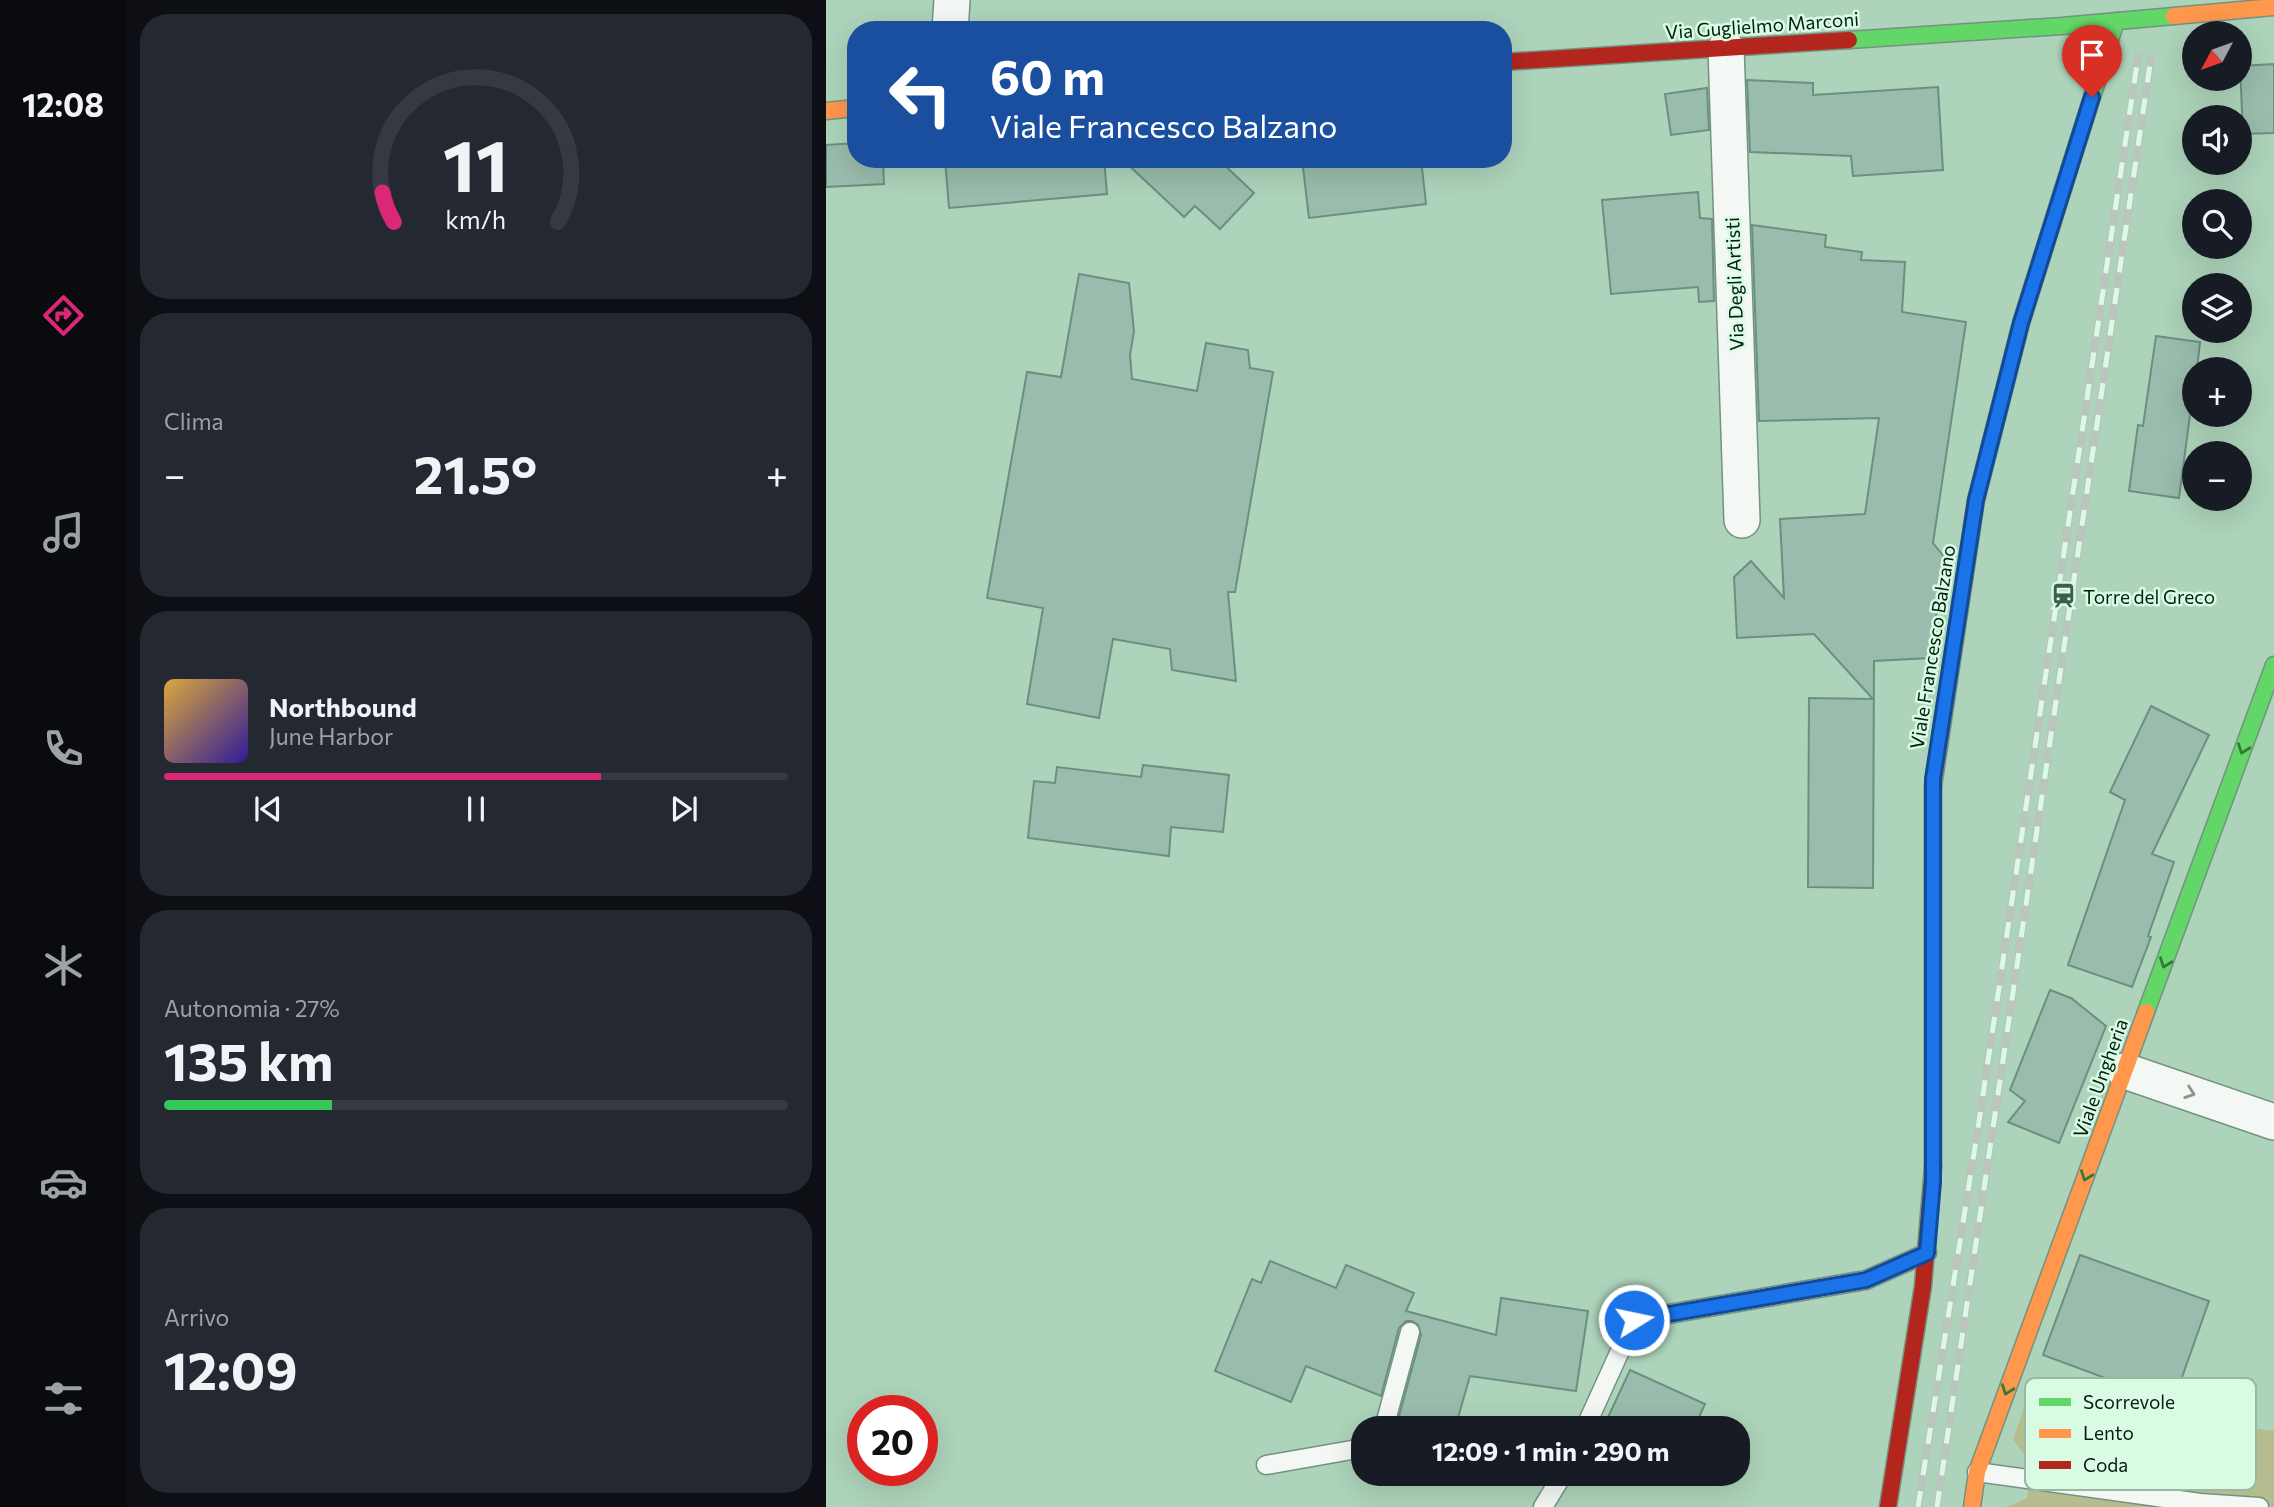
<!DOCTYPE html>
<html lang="it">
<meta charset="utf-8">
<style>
body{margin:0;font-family:Commissioner,sans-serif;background:#242831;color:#f1f3f6;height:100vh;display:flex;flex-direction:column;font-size:26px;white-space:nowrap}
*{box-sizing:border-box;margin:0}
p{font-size:23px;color:#9ea1a6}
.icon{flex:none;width:38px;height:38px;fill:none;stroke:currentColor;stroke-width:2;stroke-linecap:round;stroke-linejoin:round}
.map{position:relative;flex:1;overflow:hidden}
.drawer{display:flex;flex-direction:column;gap:14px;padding:14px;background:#0d0f14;width:700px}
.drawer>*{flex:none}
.guide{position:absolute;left:21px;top:21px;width:665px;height:147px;border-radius:28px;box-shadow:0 7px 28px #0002;background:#1a4fa0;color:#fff;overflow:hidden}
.needle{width:46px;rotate:229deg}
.fabs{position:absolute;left:1356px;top:21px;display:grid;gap:14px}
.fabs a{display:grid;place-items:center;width:70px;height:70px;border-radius:50%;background:#171b24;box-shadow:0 7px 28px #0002;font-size:35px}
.speed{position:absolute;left:21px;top:1395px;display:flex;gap:14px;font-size:35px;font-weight:700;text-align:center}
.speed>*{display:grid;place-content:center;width:91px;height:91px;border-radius:50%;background:#171b24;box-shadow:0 7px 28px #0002;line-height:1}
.speed .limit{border:10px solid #d22;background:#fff;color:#111}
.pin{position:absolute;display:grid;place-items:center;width:60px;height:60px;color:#fff;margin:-72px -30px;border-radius:50% 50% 50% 0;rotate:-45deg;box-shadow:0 0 7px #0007}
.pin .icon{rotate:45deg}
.me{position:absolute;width:77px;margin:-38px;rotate:80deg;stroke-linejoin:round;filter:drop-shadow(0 0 5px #0008)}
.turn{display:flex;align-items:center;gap:24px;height:147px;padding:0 28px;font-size:32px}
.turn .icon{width:91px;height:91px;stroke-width:2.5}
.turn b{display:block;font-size:49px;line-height:60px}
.big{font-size:52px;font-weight:700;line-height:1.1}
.drawer .tile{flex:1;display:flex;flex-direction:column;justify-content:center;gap:10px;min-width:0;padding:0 24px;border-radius:28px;background:#242831}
.drawer .dial{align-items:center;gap:0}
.dial svg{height:182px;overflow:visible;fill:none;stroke:#363941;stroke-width:7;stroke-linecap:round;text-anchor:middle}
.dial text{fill:#f1f3f6;stroke:none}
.song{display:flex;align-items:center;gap:21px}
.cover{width:84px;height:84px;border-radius:10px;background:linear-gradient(135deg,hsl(40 70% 55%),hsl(250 70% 35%))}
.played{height:7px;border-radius:4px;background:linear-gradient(90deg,#db2777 70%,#363941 70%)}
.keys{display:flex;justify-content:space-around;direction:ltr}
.heat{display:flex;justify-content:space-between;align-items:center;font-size:38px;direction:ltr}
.charge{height:10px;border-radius:5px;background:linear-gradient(90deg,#34c759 27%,#363941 0)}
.trip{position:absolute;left:525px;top:1416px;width:399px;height:70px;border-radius:28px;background:#171b24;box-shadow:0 7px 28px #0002;font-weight:700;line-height:70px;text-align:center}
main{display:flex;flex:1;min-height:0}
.tab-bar{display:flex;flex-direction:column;width:126px;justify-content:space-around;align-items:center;background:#090b0e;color:#9ea1a6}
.tab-bar .icon{width:49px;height:49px}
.tab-bar .current{color:#db2777}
.tab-bar b{font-size:32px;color:#f1f3f6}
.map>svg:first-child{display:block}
.green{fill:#b5bd8f}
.building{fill:#9abcac;stroke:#6a9081;stroke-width:2}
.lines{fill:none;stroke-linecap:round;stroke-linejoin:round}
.lane-casing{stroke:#749280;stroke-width:21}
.street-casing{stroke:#749280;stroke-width:38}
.fast-casing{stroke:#749280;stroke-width:19}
.slow-casing{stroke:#749280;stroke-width:19}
.jam-casing{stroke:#749280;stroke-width:19}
.lane{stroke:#f3f8f5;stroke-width:18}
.street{stroke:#f3f8f5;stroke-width:35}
.fast{stroke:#63d668;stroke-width:16}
.slow{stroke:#ff974d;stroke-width:16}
.jam{stroke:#b3261e;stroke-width:16}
.rail-casing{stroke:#bac5bd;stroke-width:8}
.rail{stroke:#d9fae3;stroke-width:5;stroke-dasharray:16;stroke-linecap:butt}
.oneway{stroke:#337a3b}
.oneway2{stroke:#87968d}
.route-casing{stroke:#114b97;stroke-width:18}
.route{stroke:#1a73e8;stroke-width:12}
.labels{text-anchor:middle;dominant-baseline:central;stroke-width:5;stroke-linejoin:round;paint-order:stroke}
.street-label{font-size:19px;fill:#031e0e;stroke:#d9fae3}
.poi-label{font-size:19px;fill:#031e0e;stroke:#d9fae3;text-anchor:start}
.key{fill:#d9fae3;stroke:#99b8a3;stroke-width:2}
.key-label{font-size:19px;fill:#031e0e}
</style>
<main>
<nav class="tab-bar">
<b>12:08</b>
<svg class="icon current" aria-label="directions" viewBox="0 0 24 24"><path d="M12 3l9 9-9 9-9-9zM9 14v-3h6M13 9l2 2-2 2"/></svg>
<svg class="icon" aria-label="music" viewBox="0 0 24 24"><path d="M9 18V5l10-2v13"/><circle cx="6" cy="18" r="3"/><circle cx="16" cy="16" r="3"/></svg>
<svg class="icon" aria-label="phone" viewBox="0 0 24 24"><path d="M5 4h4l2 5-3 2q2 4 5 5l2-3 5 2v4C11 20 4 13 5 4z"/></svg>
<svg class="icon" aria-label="climate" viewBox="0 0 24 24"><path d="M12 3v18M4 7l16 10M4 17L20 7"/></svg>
<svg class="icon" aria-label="car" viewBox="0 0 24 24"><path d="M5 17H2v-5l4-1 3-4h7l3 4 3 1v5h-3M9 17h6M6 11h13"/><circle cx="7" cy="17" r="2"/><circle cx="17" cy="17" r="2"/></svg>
<svg class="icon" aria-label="filters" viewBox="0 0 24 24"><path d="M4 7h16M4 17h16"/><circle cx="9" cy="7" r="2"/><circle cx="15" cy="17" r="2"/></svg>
</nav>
<section class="drawer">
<div class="tile dial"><svg viewBox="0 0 100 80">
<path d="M14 69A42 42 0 1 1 86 69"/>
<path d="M14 69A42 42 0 0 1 9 56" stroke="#db2777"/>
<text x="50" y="56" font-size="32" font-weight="700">11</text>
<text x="50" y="72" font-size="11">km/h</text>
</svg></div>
<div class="tile"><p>Clima</p>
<div class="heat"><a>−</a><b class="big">21.5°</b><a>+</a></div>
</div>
<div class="tile">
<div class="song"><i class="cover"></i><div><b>Northbound</b><p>June Harbor</p></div></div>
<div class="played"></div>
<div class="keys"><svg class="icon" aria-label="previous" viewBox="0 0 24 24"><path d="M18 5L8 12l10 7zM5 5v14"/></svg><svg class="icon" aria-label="pause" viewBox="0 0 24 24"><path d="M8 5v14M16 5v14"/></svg><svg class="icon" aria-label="next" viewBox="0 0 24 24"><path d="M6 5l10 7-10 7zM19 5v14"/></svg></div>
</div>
<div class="tile"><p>Autonomia · 27%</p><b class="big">135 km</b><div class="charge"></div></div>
<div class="tile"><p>Arrivo</p><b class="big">12:09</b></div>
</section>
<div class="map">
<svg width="1448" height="1507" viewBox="0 0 1448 1507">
<rect width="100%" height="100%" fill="#add3ba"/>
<!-- green -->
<polygon class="green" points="1201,1399 1448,1431 1448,1507 1181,1507 1201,1498 1206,1464 1187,1440"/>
<!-- building -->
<g class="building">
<polygon points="1448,64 1448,133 1417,134 1414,66"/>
<polygon points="921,80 987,83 987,95 1112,87 1117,170 1027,176 1025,156 924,152"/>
<polygon points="881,88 883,130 845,135 839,94"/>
<polygon points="30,143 30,159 57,159 58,184 0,187 0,145"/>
<polygon points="119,159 278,159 281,194 123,208"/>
<polygon points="296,159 392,159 428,193 394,229 369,206 358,217"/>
<polygon points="476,159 595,159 600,204 483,218"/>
<polygon points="872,192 874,218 886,219 888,301 873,302 872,287 785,294 776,200"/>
<polygon points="926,225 1000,235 999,247 1036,252 1035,260 1079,262 1076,312 1140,322 1107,543 1119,558 1104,658 1048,661 1047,888 982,887 983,698 1047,699 988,634 911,638 908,577 925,561 958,598 954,519 1039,514 1053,418 933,421"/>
<polygon points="253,274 303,283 308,331 304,355 306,379 371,391 380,343 422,350 424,368 447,372 409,592 402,592 410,681 346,670 344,649 287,639 273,718 201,704 217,608 161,598 201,372 235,377"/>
<polygon points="1330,336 1374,342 1371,369 1368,369 1368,385 1353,498 1303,491 1312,425 1317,426"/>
<polygon points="1325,706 1383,735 1326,854 1348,862 1322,936 1325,937 1306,987 1242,965 1299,800 1284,792"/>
<polygon points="317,765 403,775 397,832 345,827 343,856 202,838 208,781 229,783 231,767 315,777"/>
<polygon points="1224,990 1245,998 1280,1026 1233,1143 1182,1122 1199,1101 1184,1090"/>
<polygon points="1254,1255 1383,1301 1349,1397 1316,1385 1314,1391 1217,1355"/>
<polygon points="444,1261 510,1288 520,1265 588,1293 580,1311 670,1335 675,1298 762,1311 750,1391 644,1376 629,1428 601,1428 572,1420 595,1335 592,1325 586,1321 580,1321 573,1328 555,1396 480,1366 465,1402 389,1371 426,1279 435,1283"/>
<polygon points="804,1370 879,1404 868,1428 777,1428"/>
<polygon points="820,1474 847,1474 842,1484"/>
</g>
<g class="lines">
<defs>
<g id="lane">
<polyline points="558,1428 584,1332"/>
<polyline points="759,1428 808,1320 1040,1280 1101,1253"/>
<polyline points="440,1465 537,1448"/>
<polyline points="1151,1472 1374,1503 1433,1507"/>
<polyline points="717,1507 737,1474"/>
</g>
<g id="street">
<polyline points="124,30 126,0"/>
<polyline points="900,48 916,520"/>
<polyline points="1299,1071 1448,1122"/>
</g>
<g id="fast">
<polyline points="1023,40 1236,26 1348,16"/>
<polyline points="1237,189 1290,21"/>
<polyline points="1107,786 1107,1167"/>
<polyline points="1320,1012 1448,665"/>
</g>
<g id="slow">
<polyline points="1348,16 1448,7"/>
<polyline points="0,111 30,108"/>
<polyline points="1107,786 1150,500 1195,323 1237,189"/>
<polyline points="1146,1507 1151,1472 1320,1012"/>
</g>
<g id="jam">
<polyline points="677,62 1023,40"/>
<polyline points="1062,1507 1097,1286 1107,1167"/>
</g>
</defs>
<!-- lane casing -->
<use href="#lane" class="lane-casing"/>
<!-- street casing -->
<use href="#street" class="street-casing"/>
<!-- fast casing -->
<use href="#fast" class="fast-casing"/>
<!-- slow casing -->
<use href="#slow" class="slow-casing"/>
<!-- jam casing -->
<use href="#jam" class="jam-casing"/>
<!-- lane -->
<use href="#lane" class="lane"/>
<!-- street -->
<use href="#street" class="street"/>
<!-- fast -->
<use href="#fast" class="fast"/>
<!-- slow -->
<use href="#slow" class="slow"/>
<!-- jam -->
<use href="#jam" class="jam"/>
<defs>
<g id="rail">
<polyline points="1092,1507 1152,1128 1312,57"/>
<polyline points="1111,1507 1325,58"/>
</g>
</defs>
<!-- rail casing -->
<use href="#rail" class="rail-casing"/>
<!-- rail -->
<use href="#rail" class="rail"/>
</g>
<!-- one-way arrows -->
<defs><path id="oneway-chevron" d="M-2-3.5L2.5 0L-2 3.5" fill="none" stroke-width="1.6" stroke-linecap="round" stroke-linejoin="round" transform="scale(1.75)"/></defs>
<g class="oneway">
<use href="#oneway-chevron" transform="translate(1417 749) rotate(110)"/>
<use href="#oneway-chevron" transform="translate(1339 963) rotate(110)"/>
<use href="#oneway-chevron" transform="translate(1260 1176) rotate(110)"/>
<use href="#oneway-chevron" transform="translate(1181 1390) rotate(110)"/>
</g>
<use class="oneway2" href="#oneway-chevron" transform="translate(1364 1093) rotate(19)"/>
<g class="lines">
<defs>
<polyline id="route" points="808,1320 1040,1280 1101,1253 1107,1182 1107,779 1150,500 1195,323 1266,97"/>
</defs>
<!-- route casing -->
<use href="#route" class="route-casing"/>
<!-- route -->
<use href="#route" class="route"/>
</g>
<!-- icons -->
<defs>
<symbol id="station-bare" viewBox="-9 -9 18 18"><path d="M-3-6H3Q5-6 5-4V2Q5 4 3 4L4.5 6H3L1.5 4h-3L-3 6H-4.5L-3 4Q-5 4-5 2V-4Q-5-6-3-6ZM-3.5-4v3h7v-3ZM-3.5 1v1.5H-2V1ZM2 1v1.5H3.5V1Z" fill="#3e5d4a" stroke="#d9fae3" stroke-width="2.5" paint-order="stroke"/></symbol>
</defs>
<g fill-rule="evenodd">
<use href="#station-bare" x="1220" y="578" width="35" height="35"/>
</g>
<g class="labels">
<!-- street labels -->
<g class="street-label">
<text transform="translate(936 25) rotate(-4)">Via Guglielmo Marconi</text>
<text transform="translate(908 284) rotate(-92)">Via Degli Artisti</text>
<text transform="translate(1106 647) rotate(-81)">Viale Francesco Balzano</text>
<text transform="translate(1274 1078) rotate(-70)">Viale Ungheria</text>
</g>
<!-- poi labels -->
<g class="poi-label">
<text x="1257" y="596">Torre del Greco</text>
</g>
</g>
<!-- legend -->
<rect x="1199" y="1378" width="231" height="112" rx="10" class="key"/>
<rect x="1213" y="1398" width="32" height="8" fill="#63d668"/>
<rect x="1213" y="1429" width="32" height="9" fill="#ff974d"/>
<rect x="1213" y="1461" width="32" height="8" fill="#b3261e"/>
<g class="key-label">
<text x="1257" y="1409">Scorrevole</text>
<text x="1257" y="1440">Lento</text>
<text x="1257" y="1472">Coda</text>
</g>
</svg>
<div class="fabs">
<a><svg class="needle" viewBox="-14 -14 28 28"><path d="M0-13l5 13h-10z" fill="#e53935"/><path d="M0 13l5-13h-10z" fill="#9ea1a6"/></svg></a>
<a><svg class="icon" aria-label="sound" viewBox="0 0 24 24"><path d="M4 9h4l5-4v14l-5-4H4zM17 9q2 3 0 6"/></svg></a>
<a><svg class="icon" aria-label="search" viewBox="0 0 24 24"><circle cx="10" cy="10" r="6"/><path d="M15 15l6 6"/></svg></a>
<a><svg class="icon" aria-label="layers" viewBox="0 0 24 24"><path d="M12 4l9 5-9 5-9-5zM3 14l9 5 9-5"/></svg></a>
<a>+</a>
<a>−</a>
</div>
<div class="speed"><div class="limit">20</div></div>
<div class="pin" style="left:1266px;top:97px;background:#d93025"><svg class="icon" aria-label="arrive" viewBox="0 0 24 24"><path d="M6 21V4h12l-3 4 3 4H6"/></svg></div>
<svg class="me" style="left:808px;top:1320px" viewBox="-20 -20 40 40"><circle r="17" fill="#1a73e8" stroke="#fff" stroke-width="3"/><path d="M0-11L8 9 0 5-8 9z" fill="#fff"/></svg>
<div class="trip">12:09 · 1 min · 290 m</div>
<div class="guide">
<div class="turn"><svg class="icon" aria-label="left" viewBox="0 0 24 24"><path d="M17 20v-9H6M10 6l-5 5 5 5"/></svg><div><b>60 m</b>Viale Francesco Balzano</div></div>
</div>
</div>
</main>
